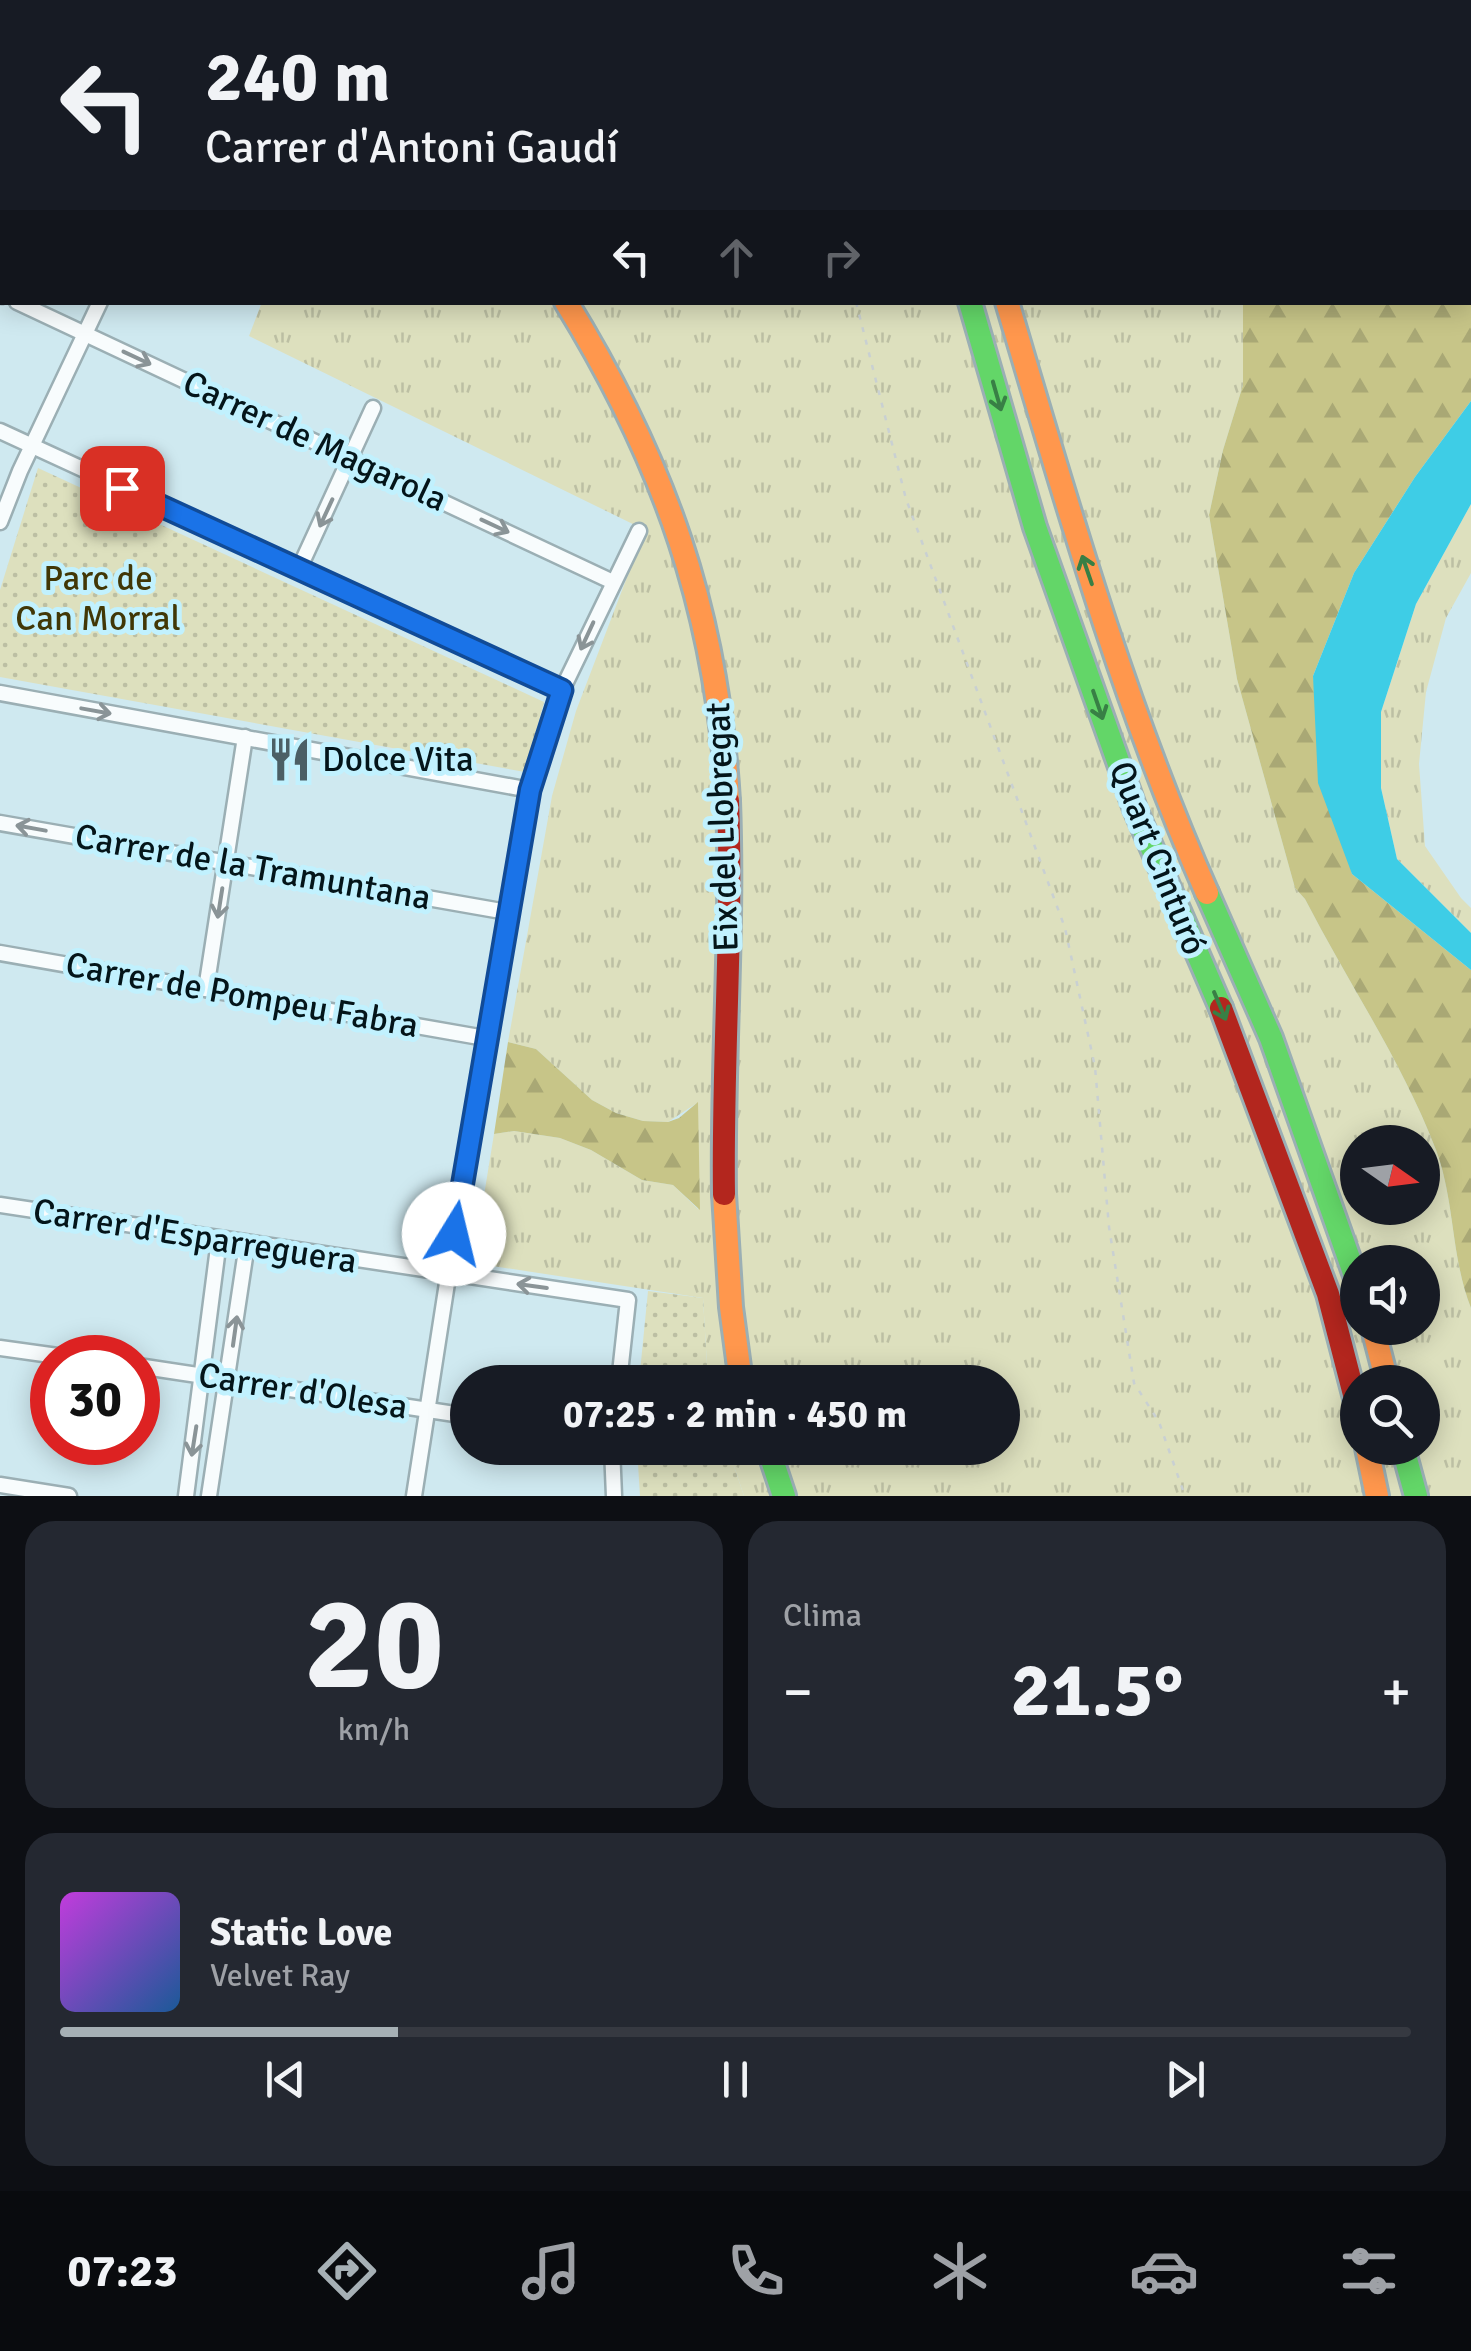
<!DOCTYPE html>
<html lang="es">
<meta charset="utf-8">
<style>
body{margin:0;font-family:Signika,sans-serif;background:#242831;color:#f1f3f6;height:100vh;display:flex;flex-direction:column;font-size:38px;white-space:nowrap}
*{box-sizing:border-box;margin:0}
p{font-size:32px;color:#9ea1a6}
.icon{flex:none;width:55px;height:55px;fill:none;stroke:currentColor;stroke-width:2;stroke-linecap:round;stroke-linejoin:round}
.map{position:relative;height:1496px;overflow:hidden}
.sheet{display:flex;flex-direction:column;gap:25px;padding:25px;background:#0d0f14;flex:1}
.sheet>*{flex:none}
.banner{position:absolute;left:0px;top:0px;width:1472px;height:305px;box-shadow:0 5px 25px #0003;background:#171b24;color:#f1f3f6;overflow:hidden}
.needle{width:65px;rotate:104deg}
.buttons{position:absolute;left:1340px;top:1125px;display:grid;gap:20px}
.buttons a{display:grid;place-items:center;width:100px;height:100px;border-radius:50%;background:#171b24;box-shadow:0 5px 25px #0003;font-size:50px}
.speed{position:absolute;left:30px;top:1335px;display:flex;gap:20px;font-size:50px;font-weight:700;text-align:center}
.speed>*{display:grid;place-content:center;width:130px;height:130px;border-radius:50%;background:#171b24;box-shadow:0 5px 25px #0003;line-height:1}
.speed .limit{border:15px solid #d22;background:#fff;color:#111}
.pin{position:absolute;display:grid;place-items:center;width:85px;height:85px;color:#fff;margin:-42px;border-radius:20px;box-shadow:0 5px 15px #0006}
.me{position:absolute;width:110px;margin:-55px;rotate:9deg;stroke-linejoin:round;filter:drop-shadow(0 0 8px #0008)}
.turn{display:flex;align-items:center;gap:35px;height:210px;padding:0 40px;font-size:45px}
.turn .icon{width:130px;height:130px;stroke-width:2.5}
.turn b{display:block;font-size:70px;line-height:85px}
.lanes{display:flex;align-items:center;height:95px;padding:0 40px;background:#0003;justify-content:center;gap:50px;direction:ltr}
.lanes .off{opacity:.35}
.big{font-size:75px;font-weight:800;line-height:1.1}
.sheet .widget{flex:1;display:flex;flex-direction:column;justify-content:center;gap:15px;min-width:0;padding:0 35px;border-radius:30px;background:#242831}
.sheet .dial{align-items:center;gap:0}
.dial b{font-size:130px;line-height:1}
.song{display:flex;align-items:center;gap:30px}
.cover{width:120px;height:120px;border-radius:15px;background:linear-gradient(135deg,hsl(290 70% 55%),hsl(210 70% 35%))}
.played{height:10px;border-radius:5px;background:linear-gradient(90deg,#a6b0b5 25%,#363941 25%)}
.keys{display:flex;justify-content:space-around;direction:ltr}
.heat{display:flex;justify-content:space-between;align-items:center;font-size:55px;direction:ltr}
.sheet .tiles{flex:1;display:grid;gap:25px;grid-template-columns:1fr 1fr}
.widget:last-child{grid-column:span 2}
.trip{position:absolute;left:450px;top:1365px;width:570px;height:100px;border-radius:50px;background:#171b24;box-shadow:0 5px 25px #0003;font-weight:800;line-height:100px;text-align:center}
.tabs{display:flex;height:160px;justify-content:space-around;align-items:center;background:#090b0e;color:#9ea1a6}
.tabs .icon{width:70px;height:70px}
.tabs .current{color:#a6b0b5}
.tabs b{font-size:45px;color:#f1f3f6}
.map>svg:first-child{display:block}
.grass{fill:url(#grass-tufts);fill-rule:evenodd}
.forest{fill:url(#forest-firs)}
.park{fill:url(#park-dots)}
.water{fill:#3ecde6}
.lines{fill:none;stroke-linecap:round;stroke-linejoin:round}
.street-casing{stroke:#9bafb4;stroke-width:19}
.fast-casing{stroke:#9bafb4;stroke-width:28}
.slow-casing{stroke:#9bafb4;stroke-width:28}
.jam-casing{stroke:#9bafb4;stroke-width:28}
.path{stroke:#c9d0d2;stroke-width:2.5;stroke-dasharray:5 8;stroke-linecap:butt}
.street{stroke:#f8fcfd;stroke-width:14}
.fast{stroke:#63d668;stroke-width:22}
.slow{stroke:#ff974d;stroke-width:22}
.jam{stroke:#b3261e;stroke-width:22}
.oneway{stroke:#8a9497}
.oneway2{stroke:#387f45}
.route-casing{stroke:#114b97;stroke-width:25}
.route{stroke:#1a73e8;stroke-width:18}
.labels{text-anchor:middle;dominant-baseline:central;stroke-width:10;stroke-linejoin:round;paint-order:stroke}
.street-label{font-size:35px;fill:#04151a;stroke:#c1f1fe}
.park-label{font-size:35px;fill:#413706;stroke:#c1f1fe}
.poi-label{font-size:35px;fill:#04151a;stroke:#c1f1fe;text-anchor:start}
</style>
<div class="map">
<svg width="1471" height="1496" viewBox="0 0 1471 1496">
<defs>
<pattern id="grass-tufts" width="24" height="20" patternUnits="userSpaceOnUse" patternTransform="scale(2.5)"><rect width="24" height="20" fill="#dde0be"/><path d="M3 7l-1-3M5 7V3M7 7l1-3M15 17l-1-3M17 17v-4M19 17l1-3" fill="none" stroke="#bcbfa3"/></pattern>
<pattern id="forest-firs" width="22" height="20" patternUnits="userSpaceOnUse" patternTransform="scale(2.5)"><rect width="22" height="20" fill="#c7c588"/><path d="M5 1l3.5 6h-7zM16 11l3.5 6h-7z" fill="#a9a875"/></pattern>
<pattern id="park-dots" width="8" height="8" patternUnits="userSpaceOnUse" patternTransform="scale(2.5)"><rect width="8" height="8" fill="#dde0be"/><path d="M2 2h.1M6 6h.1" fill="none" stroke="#bcbfa3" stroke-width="1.8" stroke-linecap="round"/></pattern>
</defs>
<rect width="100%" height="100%" fill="#cfe9f0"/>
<!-- grass -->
<g class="grass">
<polygon points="182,0 1034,0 1035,2 186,2"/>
<path d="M262,302L1243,303V385L1223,450L1209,515L1237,679L1295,888L1305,899C1348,983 1402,1061 1436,1150C1455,1201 1451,1258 1471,1308V1496H744L728,1448H1002V1382H708L703,1298L473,1263L494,1134L514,1131L560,1138L591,1150L642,1180L673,1185L698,1209L697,1103L668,1122L643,1121L616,1113L592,1100L536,1049L508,1042L552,796L576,711L645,530L249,336ZM1358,1142H1422V1208H1358ZM1358,1262H1422V1328H1358ZM1358,1382H1422V1448H1358Z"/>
<polygon points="1471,504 1471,573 1446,618 1426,692 1419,764 1425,846 1461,898 1471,908 1471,933 1397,859 1381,788 1381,712 1416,604"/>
</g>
<!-- forest -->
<g class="forest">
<path d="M1471,196V401L1415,477L1354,573L1313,676L1352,874L1471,970V1308C1451,1258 1455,1201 1436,1150C1402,1061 1348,983 1305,899L1295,888L1237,679L1209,515L1223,450L1243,385V303L1470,302Z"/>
<polygon points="508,1042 536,1049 592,1100 616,1113 643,1121 668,1122 679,1118 698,1102 700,1210 673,1185 642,1180 591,1150 560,1138 514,1131 494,1134"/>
</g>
<!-- park -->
<g class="park">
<polygon points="38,468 544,702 525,772 0,677 0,590"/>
<polygon points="648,1291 703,1298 708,1382 639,1382"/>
<polygon points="637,1448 728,1448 744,1496 640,1496"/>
</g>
<!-- water -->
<polygon class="water" points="1471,401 1471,504 1416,604 1381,712 1381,788 1397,859 1471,933 1471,970 1352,874 1318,783 1313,676 1354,573 1415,477"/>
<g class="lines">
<defs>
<g id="street">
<polyline points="145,0 150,2"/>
<polyline points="0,27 2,28"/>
<polyline points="0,158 2,159"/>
<polyline points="0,295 2,296"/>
<polyline points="17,302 613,582"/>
<polyline points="0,431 562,690"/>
<polyline points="0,522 20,471 100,302"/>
<polyline points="299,569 373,408"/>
<polyline points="0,693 530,790"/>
<polyline points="0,823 507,912"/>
<polyline points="0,953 485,1038"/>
<polyline points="206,989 245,737"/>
<polyline points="0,1205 628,1300 619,1382"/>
<polyline points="0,1348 72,1358"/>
<polyline points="138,1366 468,1416"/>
<polyline points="612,1448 614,1496"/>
<polyline points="0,1485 69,1496"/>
<polyline points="186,1496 219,1240"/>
<polyline points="209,1496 247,1244"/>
<polyline points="414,1496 485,1038 530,790 562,690 639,531"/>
</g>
<g id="fast">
<polyline points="970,302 1035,527 1135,809 1221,1008"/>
<polyline points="1207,893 1271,1038 1358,1284"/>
<polyline points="768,1448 784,1496"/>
<polyline points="1403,1448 1416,1496"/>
</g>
<g id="slow">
<polyline points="266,0 270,2"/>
<polyline points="897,0 898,2"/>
<polyline points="944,0 944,2"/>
<path d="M566,302C665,463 717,612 728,801"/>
<path d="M1007,302C1066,501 1123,703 1207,893"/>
<polyline points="724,1194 731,1307 741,1382"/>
<polyline points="1373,1328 1387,1382"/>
<polyline points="1367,1448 1377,1496"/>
</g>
<g id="jam">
<polyline points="240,0 244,2"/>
<polyline points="1221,1008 1328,1294 1358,1410"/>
<path d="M724,1194C722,1063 733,932 728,801"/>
</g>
</defs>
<!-- street casing -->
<use href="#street" class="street-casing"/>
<!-- fast casing -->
<use href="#fast" class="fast-casing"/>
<!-- slow casing -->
<use href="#slow" class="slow-casing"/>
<!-- jam casing -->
<use href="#jam" class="jam-casing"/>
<!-- path -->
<g class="path">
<polyline points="795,0 795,2"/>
<polyline points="856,302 906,499 1065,928 1095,1067 1109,1227 1134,1383 1159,1422 1185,1496"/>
</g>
<!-- street -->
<use href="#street" class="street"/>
<!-- fast -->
<use href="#fast" class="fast"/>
<!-- slow -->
<use href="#slow" class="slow"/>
<!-- jam -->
<use href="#jam" class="jam"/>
</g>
<!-- one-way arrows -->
<defs><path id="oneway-shaft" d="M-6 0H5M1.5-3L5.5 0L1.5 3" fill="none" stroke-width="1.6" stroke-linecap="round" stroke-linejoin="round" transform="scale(2.5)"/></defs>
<g class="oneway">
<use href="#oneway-shaft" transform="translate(137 358) rotate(25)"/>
<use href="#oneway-shaft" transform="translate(326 513) rotate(115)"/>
<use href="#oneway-shaft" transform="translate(495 526) rotate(25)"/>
<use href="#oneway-shaft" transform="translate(587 636) rotate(115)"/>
<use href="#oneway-shaft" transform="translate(96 711) rotate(10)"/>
<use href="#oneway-shaft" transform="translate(31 828) rotate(-170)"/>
<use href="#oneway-shaft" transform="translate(220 903) rotate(99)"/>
<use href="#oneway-shaft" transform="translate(532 1286) rotate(-172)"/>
<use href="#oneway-shaft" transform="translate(235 1331) rotate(-82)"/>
<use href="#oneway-shaft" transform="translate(194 1441) rotate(99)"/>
</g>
<g class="oneway2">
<use href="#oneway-shaft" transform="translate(997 396) rotate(74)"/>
<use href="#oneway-shaft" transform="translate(1087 570) rotate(-109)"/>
<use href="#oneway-shaft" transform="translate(1098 705) rotate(71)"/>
<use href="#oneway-shaft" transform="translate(1220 1006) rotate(67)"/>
</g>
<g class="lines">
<defs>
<polyline id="route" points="122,488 562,690 530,790 454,1234"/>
</defs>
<!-- route casing -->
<use href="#route" class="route-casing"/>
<!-- route -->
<use href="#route" class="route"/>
</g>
<!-- icons -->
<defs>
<symbol id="restaurant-bare" viewBox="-9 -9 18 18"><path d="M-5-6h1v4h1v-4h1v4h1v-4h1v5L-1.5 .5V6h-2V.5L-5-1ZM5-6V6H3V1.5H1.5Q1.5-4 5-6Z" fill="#4b5f65" stroke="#c1f1fe" stroke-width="2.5" paint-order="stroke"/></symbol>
</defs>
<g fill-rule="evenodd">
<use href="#restaurant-bare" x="258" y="728" width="63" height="63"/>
</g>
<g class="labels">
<!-- street labels -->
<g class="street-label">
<text transform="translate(315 441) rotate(25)">Carrer de Magarola</text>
<text transform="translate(722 827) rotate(-92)">Eix del Llobregat</text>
<text transform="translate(1158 858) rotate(68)">Quart Cinturó</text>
<text transform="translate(253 867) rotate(10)">Carrer de la Tramuntana</text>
<text transform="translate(242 995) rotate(10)">Carrer de Pompeu Fabra</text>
<text transform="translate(195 1236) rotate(9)">Carrer d'Esparreguera</text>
<text transform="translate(303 1391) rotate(9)">Carrer d'Olesa</text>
</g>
<!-- park labels -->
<g class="park-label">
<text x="98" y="578">Parc de<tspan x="98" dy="40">Can Morral</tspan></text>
</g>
<!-- poi labels -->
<g class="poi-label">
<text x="322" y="759">Dolce Vita</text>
</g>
</g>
</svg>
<div class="buttons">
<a><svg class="needle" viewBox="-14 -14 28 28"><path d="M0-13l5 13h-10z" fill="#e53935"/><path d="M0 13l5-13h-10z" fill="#9ea1a6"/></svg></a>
<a><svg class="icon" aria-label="sound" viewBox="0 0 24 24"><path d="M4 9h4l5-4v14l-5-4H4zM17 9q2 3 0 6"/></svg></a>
<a><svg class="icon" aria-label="search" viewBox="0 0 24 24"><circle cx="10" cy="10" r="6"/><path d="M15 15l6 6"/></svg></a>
</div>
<div class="speed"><div class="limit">30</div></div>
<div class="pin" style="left:122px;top:488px;background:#d93025"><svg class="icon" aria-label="arrive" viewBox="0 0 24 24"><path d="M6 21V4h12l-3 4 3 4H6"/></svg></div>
<svg class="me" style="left:454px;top:1234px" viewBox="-20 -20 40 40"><circle r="19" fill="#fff"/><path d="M0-13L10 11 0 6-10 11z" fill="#1a73e8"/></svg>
<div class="trip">07:25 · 2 min · 450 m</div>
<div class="banner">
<div class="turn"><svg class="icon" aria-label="left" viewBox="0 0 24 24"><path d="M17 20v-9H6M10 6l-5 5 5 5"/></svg><div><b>240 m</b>Carrer d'Antoni Gaudí</div></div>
<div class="lanes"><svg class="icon" aria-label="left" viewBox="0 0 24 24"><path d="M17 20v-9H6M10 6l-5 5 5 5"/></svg><svg class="icon off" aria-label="ahead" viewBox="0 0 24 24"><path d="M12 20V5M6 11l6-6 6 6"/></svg><svg class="icon off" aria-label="right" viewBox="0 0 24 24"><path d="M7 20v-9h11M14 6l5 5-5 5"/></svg></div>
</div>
</div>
<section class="sheet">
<div class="tiles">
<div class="widget dial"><b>20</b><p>km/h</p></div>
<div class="widget"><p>Clima</p>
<div class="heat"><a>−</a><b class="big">21.5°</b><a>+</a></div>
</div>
<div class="widget">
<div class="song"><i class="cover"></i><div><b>Static Love</b><p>Velvet Ray</p></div></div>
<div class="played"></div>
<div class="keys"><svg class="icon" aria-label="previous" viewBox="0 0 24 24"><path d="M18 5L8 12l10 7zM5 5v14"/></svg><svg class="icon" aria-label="pause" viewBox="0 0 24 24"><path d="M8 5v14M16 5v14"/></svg><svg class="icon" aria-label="next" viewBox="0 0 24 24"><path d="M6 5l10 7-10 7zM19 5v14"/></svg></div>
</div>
</div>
</section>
<nav class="tabs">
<b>07:23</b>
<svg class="icon current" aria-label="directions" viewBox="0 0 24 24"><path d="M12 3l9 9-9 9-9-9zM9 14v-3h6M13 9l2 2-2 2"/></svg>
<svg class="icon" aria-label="music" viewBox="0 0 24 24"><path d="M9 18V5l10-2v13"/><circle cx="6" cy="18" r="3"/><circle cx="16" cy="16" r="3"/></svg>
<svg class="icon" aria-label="phone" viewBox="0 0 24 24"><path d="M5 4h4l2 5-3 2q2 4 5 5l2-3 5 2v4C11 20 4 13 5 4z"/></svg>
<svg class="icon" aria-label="climate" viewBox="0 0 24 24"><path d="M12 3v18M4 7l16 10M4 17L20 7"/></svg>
<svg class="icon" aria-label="car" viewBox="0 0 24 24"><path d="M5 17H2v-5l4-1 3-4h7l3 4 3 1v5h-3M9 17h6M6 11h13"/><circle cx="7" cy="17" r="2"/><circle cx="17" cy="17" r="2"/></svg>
<svg class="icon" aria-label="filters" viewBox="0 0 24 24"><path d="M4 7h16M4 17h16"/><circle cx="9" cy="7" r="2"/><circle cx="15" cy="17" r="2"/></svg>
</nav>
